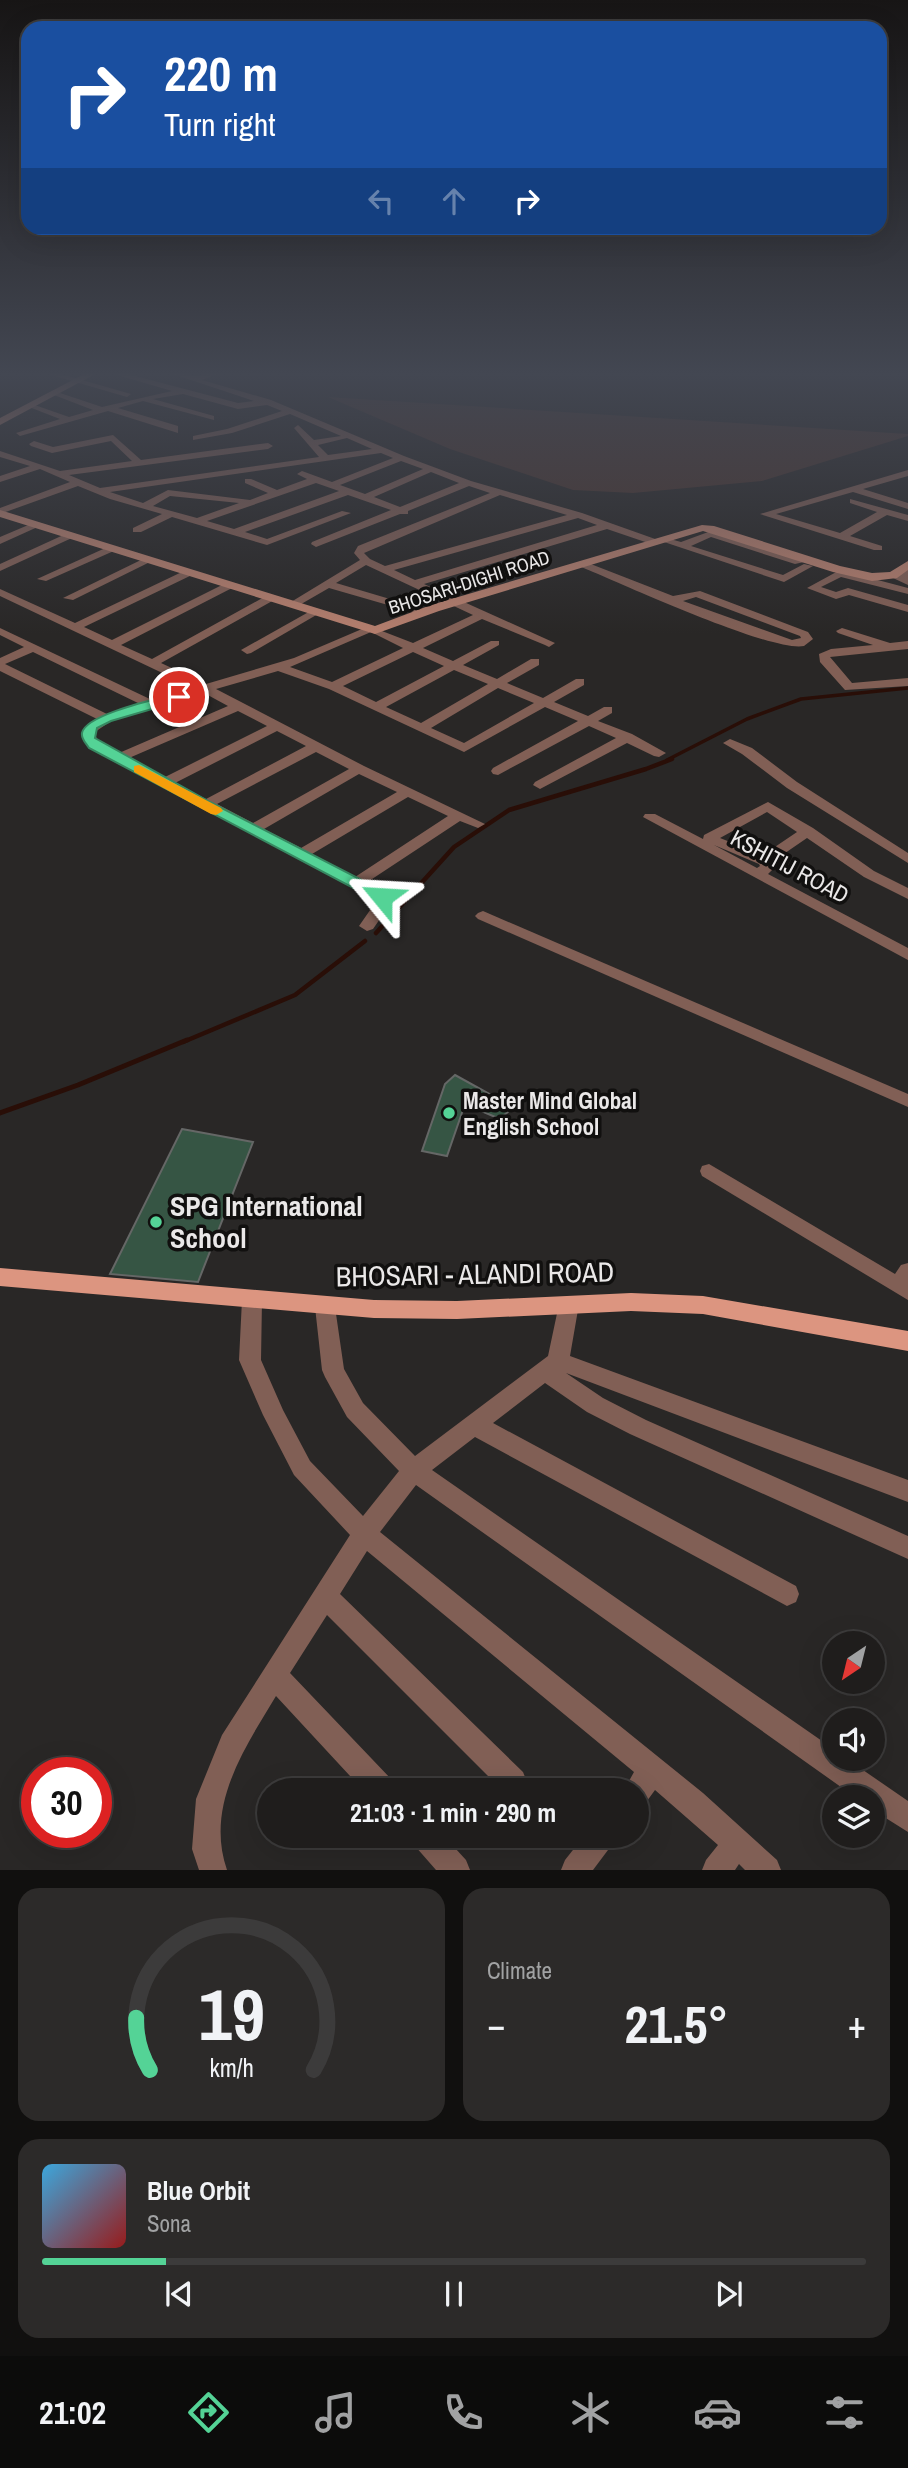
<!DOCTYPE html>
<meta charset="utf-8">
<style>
body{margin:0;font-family:"Archivo Narrow",sans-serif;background:#2c2a29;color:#f1f3f6;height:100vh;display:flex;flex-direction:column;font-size:26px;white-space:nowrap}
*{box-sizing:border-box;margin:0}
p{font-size:23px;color:#a1a2a3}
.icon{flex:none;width:38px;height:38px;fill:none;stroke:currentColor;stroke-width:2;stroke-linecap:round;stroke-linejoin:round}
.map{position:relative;height:1870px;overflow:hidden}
.details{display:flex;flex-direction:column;gap:18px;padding:18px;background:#11100f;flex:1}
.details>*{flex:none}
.banner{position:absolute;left:21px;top:21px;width:866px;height:214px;border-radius:21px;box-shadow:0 7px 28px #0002,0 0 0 2px #3c3b3b;background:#1a4fa0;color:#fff;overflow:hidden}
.needle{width:46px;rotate:215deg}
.tools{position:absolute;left:822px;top:1631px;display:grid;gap:14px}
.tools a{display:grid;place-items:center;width:63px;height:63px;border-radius:50%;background:#1f1d1c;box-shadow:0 7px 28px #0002,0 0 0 2px #3c3b3b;font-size:35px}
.speed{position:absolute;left:21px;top:1757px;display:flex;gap:14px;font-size:35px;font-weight:700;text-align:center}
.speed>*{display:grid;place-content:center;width:91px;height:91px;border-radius:50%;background:#1f1d1c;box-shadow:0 7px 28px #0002,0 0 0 2px #3c3b3b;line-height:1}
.speed .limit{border:10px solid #d22;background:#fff;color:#111}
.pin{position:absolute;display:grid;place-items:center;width:60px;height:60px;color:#fff;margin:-30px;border:4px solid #fff;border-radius:50%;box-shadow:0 2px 7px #0007}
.me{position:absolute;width:77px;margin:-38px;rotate:297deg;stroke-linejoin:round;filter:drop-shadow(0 0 5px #0008)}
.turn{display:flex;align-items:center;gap:24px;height:147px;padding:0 28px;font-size:32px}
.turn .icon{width:91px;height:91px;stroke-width:2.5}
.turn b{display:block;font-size:49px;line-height:60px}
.lanes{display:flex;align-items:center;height:66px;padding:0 28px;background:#0003;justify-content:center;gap:35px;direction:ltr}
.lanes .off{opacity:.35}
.big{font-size:52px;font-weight:700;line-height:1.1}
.details .widget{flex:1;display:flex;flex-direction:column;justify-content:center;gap:10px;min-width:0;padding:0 24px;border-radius:21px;background:#2c2a29}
.details .dial{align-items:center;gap:0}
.dial svg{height:182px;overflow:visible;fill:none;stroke:#3c3b3b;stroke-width:7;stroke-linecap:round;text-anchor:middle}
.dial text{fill:#f1f3f6;stroke:none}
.song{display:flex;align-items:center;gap:21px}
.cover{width:84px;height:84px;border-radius:10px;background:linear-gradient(135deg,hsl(200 70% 55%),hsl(0 70% 35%))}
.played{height:7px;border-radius:4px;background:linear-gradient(90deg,#54d396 15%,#3c3b3b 15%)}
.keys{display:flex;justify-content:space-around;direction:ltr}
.heat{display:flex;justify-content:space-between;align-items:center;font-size:38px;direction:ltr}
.details .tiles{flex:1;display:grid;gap:18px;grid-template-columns:1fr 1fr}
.widget:last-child{grid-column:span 2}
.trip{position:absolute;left:257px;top:1778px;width:392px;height:70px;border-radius:35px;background:#1f1d1c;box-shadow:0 7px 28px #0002,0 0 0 2px #3c3b3b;font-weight:700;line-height:70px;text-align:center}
.dock{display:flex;height:112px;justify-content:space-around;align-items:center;background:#0c0c0b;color:#a1a2a3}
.dock .icon{width:49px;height:49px}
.dock .on{color:#54d396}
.dock b{font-size:32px;color:#f1f3f6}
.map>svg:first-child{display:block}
.green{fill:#49342e}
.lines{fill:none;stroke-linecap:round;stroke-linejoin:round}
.stream-far2{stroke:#290e07;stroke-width:3.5}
.stream-far1{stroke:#290e07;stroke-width:4.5}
.stream{stroke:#290e07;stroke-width:5}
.building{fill:#365544;stroke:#656766;stroke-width:2}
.street{fill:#815f55;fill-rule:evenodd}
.secondary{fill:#b47e6d;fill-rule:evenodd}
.primary{fill:#dc9580;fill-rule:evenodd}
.route{fill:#54d396;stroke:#378962;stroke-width:2}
.slow{fill:#f59e0b}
.poi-dot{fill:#54d396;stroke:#11100f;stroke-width:2.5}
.labels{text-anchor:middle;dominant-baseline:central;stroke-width:7;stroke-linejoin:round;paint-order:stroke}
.far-street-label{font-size:19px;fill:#eae8e8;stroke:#11100f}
.street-label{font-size:23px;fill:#eae8e8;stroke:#11100f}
.poi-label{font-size:23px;font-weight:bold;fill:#eae8e8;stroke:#11100f;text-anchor:start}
.near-poi-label{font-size:28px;font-weight:bold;fill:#eae8e8;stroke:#11100f;text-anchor:start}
.near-street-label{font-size:28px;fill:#eae8e8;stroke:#11100f}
</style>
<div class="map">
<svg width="908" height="1870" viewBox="0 0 908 1870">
<rect width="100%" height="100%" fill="#292726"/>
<!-- green -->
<polygon class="green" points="328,397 908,434 908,436 762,481 633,493 573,490 450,449"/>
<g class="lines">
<!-- stream-far2 -->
<polyline class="stream-far2" points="667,760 747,719 801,699 908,688"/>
<!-- stream-far1 -->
<g class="stream-far1">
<polyline points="376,933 454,847 509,810 646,769 672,759"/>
<polyline points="183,1042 295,995 365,941"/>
</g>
<!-- stream -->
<polyline class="stream" points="0,1113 78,1085 187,1040"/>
</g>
<!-- building -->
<g class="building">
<polygon points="455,1075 513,1107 500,1119 465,1104 447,1156 422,1151 445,1084"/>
<polygon points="182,1129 253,1142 198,1282 110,1274"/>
</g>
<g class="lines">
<!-- street -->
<g class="street">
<polygon points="41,372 54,372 131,394 127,397"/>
<path d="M107,372H120L238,403L254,401L167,372L198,376L211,372H223L202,380L271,400L404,456L471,481L582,513L658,540L659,542L654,545L607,529L424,584L555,643L549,647L545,645L482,619L423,648L453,661L491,641H499V645L463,665L497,679L531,659H539V665L507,683L543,698L576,679H584V685L554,702L588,716L604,707H612V713L598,721L632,734L666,753L659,757L654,756L627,743L540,789L533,785L535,782L616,738L589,726L498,775L493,774L491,771L493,768L578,721L545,707L464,752L329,689L278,671L216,689L364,766L485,824L478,828L460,821L366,883L387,894L391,903L373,929L367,931L359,926L375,903V899L89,748L82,738V731L97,719L0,671V658L24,647L0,635V628L152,700L194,688L0,596V589L75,623L186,570H194V574L84,627L112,640L226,583H234V587L121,645L152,659L266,596H274V600L161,663L206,684L294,658L369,626L413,643L473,615L366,565L336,583L427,610V614H419L329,588L296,607L286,605L360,560L354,553L358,546L490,493L469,486L408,511V514H400L316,547L311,544L312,542L391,510L348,495L245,532L267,539L342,511L351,513L267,545L172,517L141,532H133V528L162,514L110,499L78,486L0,514V508L70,482L40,469L0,482V476L30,466L0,457V451L60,471L132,461L111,441L52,453L31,446L29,444L34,441L53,447L113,435L141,460L268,443L273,446L268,449L69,475L100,488L319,457L294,428L298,425L314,440L341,436L290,414L232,433L193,440V436L227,429L282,411L267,405L238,409L183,394L153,399L214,416V420L143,401L118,408L178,426V433L108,411L20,436L16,433L60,419L29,407V403L69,417L93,410L54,395V391L102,407L172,391ZM347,438L372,449L328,455L318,445ZM381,453L393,458L332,482L302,471L297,474L307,479L277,490L251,479H245V483L268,493L250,500L168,490L143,503L110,492ZM401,461L423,469L365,494L340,485ZM431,472L459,483L400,507L374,497ZM316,483L339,491L234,529L207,521ZM500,495L567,515L385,566L370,559L364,553ZM170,496L239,503L197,518L153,506ZM578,518L597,525L415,580L394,570ZM371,632L403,648L332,682L290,667ZM33,652L140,704L107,714L5,664ZM413,652L444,666L376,702L343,686ZM454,670L488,684L421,723L386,707ZM498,688L534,703L464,743L431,728ZM204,693L228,706L119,753C109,748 96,744 95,732L111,721ZM238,711L267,726L165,777L129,758ZM277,731L306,746L206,799L175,783ZM316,752L349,769L253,823L217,804ZM359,774L397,792L301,848L264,829ZM408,797L448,816L355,877L312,854Z"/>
<polygon points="908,470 908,476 863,489 908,503 908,509 853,492 776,514 840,533 877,512 850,503 850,499 908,515 908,521 887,515 850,536 882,546 882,550 874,550 760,514"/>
<polygon points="33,523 42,525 0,544 0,537"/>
<polygon points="711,531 804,562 795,564 711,537 691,546 783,575 804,564 813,566 784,582 658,540 663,537 681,542"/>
<polygon points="70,532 75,535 74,537 0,571 0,564"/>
<polygon points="112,545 117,548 116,550 46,581 37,579"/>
<polygon points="145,558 154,560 73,600 63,598"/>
<path d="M583,561L673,596L700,591L808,632L813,639L804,646C772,653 618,582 579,566V562ZM696,597L800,636L801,638L792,640L683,601Z"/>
<polygon points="901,566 908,568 908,585 893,578 899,572 896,569"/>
<polygon points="840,570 908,588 908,594 841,577 821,587 836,592 848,588 908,605 908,612 849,595 836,599 807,588"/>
<polygon points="314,609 318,610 318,614 251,653 247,654 241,650"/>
<polygon points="842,628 890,643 908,641 908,649 830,657 852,683 908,678 908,686 845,690 820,662 819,654 831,649 873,645 838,633 836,631"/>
<polygon points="730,739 752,748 797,782 908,853 908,863 787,788 742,754 723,743"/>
<path d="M768,802L813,828L874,871L908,888V899L864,877L807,838L772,862L775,867L768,874L908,948V960L643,817L645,814H655L703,839L704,835ZM767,812L797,832L763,855L720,838ZM714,845L759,864L760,866L757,868Z"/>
<polygon points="483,911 908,1094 908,1107 478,919 475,916 478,913"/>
<polygon points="709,1164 895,1274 901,1265 908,1263 908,1300 702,1176 700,1171 702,1166"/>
<path d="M252,1292L259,1294L262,1300L261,1360L283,1410L310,1461L363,1516L399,1471L347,1417L325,1377L322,1370L315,1307L318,1301L325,1299L332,1301L335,1307L344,1369L363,1403L415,1456L548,1356L559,1304L562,1298L569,1296L576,1298L579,1304L570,1356L908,1480V1502L566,1373L603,1398L646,1420L908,1536V1559L630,1434L587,1412L545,1383L493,1423L796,1586L799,1594L796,1602L787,1606L475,1437L432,1470L835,1750V1759H847L908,1801V1832L873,1810V1797H855L416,1485L380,1532L703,1793L777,1860L781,1870H745L739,1864L735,1870H702L706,1860L718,1845L655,1790L647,1801L637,1805V1790H624L634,1772L367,1551L340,1594L523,1772L527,1782L523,1790H502L327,1615L290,1673L392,1780L396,1790H363L276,1696C244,1749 205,1806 227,1870H199L192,1849L196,1799L222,1735L350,1535L294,1475L263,1415L239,1360L242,1300L245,1294Z"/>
<polygon points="411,1836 444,1836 466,1860 470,1870 436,1870 415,1846"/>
<polygon points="584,1836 615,1836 611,1846 593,1870 561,1870 565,1860"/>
</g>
<!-- secondary -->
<g class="secondary">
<polygon points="88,372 99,372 0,425 0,418"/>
<polygon points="0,510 375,626 431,605 702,525 714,526 840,566 872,573 890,572 908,561 908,570 897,578 872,581 833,572 703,531 439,611 375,634 0,517"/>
</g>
<!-- primary -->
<polygon class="primary" points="0,1268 374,1300 457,1301 631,1293 703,1296 908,1331 908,1351 703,1314 631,1311 457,1319 374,1318 0,1286"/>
</g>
<!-- sky -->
<linearGradient id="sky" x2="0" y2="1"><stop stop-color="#171515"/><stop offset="0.59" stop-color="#434752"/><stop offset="1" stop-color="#434752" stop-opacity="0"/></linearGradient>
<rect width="908" height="634" fill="url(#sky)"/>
<!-- route -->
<path class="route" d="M179,693L185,697L183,700L111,721L97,728L95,738L210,802L387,893L390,897L387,900H376L89,748C86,743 81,739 82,733C85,714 161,698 179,693Z"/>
<!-- slow -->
<polygon class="slow" points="139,765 221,808 223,811 216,815 211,814 134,772 134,766"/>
<!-- markers -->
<g class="poi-dot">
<circle cx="449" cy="1113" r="7"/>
<circle cx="156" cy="1222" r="7"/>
</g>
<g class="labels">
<!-- far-street labels -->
<g class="far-street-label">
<text transform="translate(469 582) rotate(-18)">BHOSARI-DIGHI ROAD</text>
</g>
<!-- street labels -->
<g class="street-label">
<text transform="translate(790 866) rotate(28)">KSHITIJ ROAD</text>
</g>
<!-- poi labels -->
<g class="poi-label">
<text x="463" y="1100">Master Mind Global<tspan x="463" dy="26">English School</tspan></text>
</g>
<!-- near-poi labels -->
<g class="near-poi-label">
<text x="170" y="1206">SPG International<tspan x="170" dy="32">School</tspan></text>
</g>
<!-- near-street labels -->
<g class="near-street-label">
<text transform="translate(475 1274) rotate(-1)">BHOSARI - ALANDI ROAD</text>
</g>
</g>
</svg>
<div class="tools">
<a><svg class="needle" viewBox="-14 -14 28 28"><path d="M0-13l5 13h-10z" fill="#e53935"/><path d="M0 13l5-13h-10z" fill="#a1a2a3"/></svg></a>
<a><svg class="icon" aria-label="sound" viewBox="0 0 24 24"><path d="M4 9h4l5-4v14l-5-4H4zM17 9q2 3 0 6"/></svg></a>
<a><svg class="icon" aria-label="layers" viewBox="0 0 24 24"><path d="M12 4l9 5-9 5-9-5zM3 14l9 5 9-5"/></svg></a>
</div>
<div class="speed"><div class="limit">30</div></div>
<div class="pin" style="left:179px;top:697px;background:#d93025"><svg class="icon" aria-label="arrive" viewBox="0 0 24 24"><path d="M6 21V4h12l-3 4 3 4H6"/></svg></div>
<svg class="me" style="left:382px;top:897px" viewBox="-20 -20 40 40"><path d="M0-17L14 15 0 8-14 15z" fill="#54d396" stroke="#fff" stroke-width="4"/></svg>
<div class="trip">21:03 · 1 min · 290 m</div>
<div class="banner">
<div class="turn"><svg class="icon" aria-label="right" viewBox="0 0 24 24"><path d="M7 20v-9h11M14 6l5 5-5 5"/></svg><div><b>220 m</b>Turn right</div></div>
<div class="lanes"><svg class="icon off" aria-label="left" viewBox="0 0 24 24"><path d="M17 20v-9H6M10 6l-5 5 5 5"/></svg><svg class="icon off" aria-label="ahead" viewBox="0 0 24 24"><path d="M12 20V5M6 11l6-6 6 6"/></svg><svg class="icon" aria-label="right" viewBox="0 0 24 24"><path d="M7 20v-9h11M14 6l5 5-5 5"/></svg></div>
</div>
</div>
<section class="details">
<div class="tiles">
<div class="widget dial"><svg viewBox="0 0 100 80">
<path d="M14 69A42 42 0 1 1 86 69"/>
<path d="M14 69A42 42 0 0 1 8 46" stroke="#54d396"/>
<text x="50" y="56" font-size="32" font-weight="700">19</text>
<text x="50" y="72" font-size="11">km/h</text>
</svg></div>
<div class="widget"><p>Climate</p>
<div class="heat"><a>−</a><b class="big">21.5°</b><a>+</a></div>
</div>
<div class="widget">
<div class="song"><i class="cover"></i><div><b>Blue Orbit</b><p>Sona</p></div></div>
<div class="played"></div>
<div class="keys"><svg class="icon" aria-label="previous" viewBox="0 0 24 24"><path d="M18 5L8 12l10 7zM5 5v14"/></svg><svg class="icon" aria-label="pause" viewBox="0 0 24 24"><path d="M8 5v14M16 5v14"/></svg><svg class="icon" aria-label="next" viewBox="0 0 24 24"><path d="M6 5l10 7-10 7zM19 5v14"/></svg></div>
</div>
</div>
</section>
<nav class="dock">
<b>21:02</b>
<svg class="icon on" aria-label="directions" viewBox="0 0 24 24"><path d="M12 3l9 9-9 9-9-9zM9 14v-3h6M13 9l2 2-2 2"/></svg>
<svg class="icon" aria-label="music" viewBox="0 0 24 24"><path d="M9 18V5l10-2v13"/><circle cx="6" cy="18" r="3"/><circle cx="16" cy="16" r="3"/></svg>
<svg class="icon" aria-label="phone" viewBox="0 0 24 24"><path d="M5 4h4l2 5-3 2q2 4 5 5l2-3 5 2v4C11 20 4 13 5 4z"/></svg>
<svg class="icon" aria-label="climate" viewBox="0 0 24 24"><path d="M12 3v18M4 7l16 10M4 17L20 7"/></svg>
<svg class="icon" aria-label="car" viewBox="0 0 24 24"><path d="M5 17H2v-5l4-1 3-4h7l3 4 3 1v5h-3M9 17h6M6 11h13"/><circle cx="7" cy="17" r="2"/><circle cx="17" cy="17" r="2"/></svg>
<svg class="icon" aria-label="filters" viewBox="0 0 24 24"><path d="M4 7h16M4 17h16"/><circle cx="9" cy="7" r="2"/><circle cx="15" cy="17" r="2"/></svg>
</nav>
